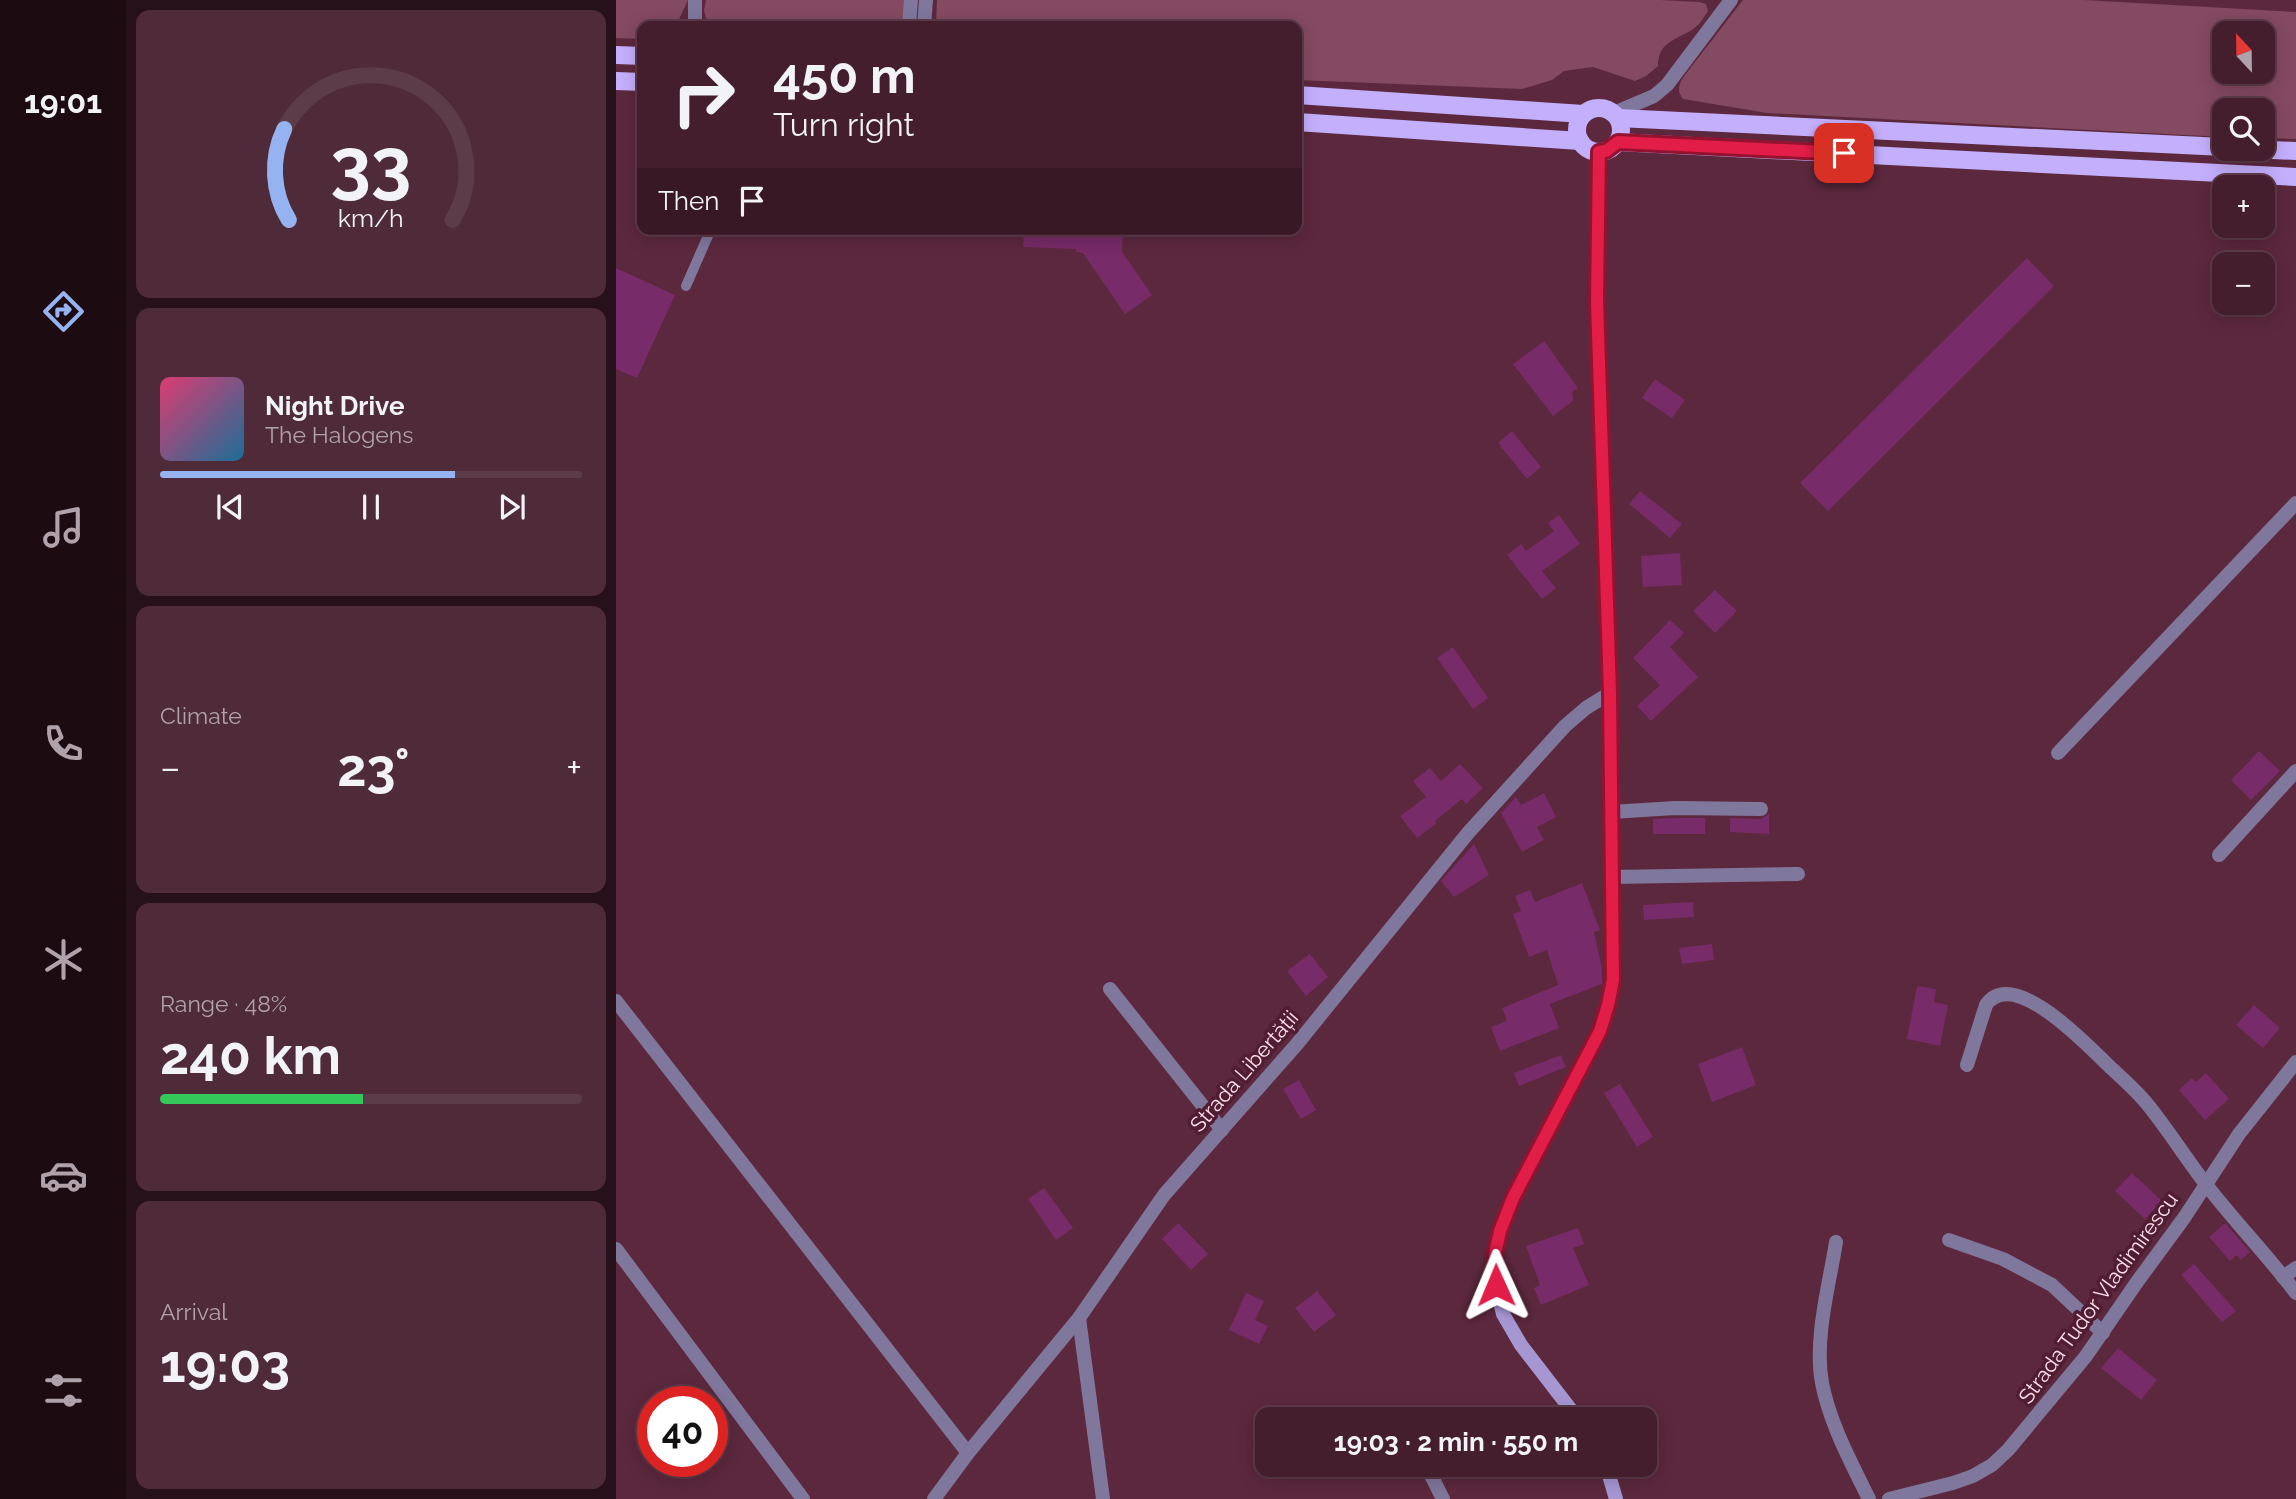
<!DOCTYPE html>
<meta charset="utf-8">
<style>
body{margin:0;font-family:Raleway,sans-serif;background:#4f2b3a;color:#f1f3f6;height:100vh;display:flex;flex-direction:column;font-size:26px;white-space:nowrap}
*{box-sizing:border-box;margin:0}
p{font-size:23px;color:#b0a2aa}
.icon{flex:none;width:38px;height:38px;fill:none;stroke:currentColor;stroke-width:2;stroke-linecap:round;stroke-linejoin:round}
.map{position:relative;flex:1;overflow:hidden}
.panel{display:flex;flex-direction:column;gap:10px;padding:10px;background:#261019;width:490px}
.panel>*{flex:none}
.hud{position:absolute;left:21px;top:21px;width:665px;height:214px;border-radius:14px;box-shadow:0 4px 18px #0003,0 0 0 2px #5d3c4a;background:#451e2e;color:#f1f3f6;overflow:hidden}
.needle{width:46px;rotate:338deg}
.fabs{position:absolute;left:1596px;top:21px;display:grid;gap:14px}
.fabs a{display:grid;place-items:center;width:63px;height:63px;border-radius:14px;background:#451e2e;box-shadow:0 4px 18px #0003,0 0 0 2px #5d3c4a;font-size:35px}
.speed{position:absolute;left:21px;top:1386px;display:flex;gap:14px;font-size:35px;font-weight:700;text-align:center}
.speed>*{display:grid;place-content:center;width:91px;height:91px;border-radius:50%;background:#451e2e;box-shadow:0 4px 18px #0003,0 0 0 2px #5d3c4a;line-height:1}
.speed .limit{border:10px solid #d22;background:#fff;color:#111}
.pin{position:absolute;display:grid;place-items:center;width:60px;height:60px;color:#fff;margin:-30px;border-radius:14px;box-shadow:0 4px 10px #0006}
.me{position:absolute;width:77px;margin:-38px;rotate:359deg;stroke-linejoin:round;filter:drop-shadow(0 0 5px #0008)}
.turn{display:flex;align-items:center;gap:24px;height:147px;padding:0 21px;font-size:32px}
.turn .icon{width:91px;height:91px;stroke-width:2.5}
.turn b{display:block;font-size:49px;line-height:60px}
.then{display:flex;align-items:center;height:66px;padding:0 21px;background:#0003;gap:14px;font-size:26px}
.big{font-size:52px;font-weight:700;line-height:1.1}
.panel .card{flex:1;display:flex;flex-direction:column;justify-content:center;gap:10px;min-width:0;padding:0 24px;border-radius:14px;background:#4f2b3a}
.panel .dial{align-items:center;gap:0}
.dial svg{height:182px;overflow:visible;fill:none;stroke:#5d3c4a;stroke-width:7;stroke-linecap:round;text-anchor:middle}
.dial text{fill:#f1f3f6;stroke:none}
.song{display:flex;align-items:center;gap:21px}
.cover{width:84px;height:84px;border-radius:10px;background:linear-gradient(135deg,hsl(340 70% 55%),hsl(200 70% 35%))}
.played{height:7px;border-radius:4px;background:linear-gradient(90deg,#95b2f1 70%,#5d3c4a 70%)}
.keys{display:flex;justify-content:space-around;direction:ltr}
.heat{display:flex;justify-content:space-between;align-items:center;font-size:38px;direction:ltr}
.charge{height:10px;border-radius:5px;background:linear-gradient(90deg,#34c759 48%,#5d3c4a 0)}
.trip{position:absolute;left:639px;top:1407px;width:402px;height:70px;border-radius:14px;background:#451e2e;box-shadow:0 4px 18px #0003,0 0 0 2px #5d3c4a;font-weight:700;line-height:70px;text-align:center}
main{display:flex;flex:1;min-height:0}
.dock{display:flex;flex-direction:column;width:126px;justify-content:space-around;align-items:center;background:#1c0c12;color:#b0a2aa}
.dock .icon{width:49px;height:49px}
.dock .selected{color:#95b2f1}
.dock b{font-size:32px;color:#f1f3f6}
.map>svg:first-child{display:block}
.green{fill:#844a61;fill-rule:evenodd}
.building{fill:#772b68}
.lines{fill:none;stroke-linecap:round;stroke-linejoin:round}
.lane{stroke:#80779d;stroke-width:10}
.street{stroke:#80779d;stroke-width:14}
.secondary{stroke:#a697d3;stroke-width:14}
.primary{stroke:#c4affd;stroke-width:18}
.route-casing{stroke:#92132f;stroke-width:18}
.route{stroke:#e11d48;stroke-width:12}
.labels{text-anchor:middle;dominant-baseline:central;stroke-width:7;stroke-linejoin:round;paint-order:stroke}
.street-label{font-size:21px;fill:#fce0e9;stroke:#501d33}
</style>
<main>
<nav class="dock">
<b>19:01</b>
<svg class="icon selected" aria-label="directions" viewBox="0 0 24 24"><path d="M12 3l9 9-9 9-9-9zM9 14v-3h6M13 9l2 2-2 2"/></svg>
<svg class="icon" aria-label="music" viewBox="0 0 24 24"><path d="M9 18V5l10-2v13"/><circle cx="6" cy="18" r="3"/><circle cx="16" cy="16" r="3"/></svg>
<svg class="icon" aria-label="phone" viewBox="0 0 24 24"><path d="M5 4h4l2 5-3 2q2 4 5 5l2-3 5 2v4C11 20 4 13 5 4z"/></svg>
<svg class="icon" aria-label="climate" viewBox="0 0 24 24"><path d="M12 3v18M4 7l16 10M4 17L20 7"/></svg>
<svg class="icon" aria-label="car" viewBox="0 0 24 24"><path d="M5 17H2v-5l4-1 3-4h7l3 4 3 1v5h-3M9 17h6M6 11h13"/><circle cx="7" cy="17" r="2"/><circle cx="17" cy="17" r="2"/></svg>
<svg class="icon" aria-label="filters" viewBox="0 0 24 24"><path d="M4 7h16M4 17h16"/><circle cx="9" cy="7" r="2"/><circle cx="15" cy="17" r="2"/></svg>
</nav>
<section class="panel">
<div class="card dial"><svg viewBox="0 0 100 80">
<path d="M14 69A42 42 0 1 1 86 69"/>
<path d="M14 69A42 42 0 0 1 12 29" stroke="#95b2f1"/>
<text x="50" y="56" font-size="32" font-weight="700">33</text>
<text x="50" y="72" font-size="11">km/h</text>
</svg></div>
<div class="card">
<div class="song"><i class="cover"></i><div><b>Night Drive</b><p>The Halogens</p></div></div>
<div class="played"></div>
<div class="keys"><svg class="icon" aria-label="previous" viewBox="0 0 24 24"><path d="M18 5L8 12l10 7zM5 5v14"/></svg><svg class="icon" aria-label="pause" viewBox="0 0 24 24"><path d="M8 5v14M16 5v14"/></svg><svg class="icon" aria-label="next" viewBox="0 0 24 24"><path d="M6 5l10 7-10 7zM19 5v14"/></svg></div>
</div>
<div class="card"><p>Climate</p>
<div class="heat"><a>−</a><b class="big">23°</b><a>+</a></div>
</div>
<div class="card"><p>Range · 48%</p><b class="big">240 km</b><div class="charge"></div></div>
<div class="card"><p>Arrival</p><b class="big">19:03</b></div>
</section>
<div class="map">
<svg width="1680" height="1499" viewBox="0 0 1680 1499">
<rect width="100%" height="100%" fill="#5c283d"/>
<!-- green -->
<g class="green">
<polygon points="0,0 72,0 60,26 26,26 26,39 0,38"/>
<polygon points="90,0 290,0 288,26 92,26 88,10"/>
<path d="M321,0H1044L1083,2L1090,4L1092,11C1089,15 1086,21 1082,25C1066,40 1042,38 1042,66L1030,76L1019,81L977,67L948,71L936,80L906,89L681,80V26H320Z"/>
<path d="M1127,0H1468L1680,12V139L1647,138V110H1608V137L1151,113L1067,99C1060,90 1063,84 1069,75ZM1608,33H1647V72H1608Z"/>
</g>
<!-- building -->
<g class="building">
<polygon points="408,229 507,229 506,252 536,295 509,314 467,253 460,252 460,249 407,247"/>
<polygon points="1411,258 1438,286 1212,511 1184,483"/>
<polygon points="0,268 59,295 21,378 0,369"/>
<polygon points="928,341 962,388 956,392 957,401 937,416 897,364"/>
<polygon points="1039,379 1069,400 1056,418 1026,398"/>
<polygon points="896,431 925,467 911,479 882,443"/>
<polygon points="1024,491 1066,524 1054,538 1013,504"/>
<polygon points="943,515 964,544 926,571 940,588 926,599 891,555 905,544 910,551 938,531 932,523"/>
<polygon points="1064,553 1066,585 1027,587 1025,556"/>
<polygon points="1099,590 1121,611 1099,633 1077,611"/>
<polygon points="1054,620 1068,633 1054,647 1082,677 1035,721 1021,706 1044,685 1017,658"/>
<polygon points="837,647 872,698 857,709 821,658"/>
<polygon points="1643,751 1664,771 1635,800 1615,780"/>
<polygon points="844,764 867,788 850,804 846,799 819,821 820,824 801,838 784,816 810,797 797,781 814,768 825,781"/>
<polygon points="928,793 940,817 921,827 928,840 906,852 885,813 900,797 905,805"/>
<polygon points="1153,814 1153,834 1114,832 1114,818 1145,819"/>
<polygon points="1059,818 1089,818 1089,834 1037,834 1037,819"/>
<polygon points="858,844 873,875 838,897 825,881"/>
<polygon points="966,883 984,930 978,932 986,968 986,984 934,1004 943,1028 884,1051 875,1027 891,1021 886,1008 942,985 931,950 913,957 897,914 905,911 899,896 914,890 919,902"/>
<polygon points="1077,902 1078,917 1028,920 1027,905"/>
<polygon points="1096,944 1098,960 1066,964 1063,948"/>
<polygon points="694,954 712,977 690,996 671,971"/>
<polygon points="1301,986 1320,989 1318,1002 1332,1005 1324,1046 1291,1039"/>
<polygon points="1638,1005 1664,1028 1647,1048 1620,1025"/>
<polygon points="1126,1047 1140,1085 1096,1102 1082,1064"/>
<polygon points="945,1055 950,1067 903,1086 898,1073"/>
<polygon points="1590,1073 1613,1099 1589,1120 1563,1090 1576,1078 1580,1082"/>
<polygon points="683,1080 700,1110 685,1119 667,1089"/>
<polygon points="1004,1084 1037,1137 1021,1147 988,1093"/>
<polygon points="1516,1173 1546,1201 1529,1219 1499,1191"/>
<polygon points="428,1188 457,1228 440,1240 412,1199"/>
<polygon points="562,1223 592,1254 575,1270 546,1239"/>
<polygon points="1609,1223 1634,1252 1625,1260 1621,1255 1614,1261 1593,1237"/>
<polygon points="962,1228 968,1244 957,1248 973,1285 925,1305 918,1288 924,1285 910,1246"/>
<polygon points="1578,1264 1620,1311 1606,1322 1565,1275"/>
<polygon points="701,1291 720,1315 698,1332 679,1308"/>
<polygon points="630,1293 648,1301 639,1320 652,1326 643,1344 613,1330"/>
<polygon points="1502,1348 1541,1380 1525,1400 1485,1368"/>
</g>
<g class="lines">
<!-- lane -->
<polyline class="lane" points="70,286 95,229"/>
<!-- street -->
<g class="street">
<polyline points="79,26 79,0"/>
<polyline points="293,26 295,0"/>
<polyline points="308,26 310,0"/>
<polyline points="998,113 1038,96 1051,85 1115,0"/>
<polyline points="1442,753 1680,503"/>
<polyline points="995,812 1059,808 1145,809"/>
<polyline points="1603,855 1680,771"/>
<polyline points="996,877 1182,874"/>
<polyline points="494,989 606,1130"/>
<polyline points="0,1001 352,1453"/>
<path d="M1351,1065L1370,1005C1397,965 1473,1047 1494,1067C1507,1079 1521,1091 1532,1105C1553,1131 1571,1160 1592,1187C1620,1223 1652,1256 1680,1293"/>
<polyline points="1333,1240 1387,1259 1436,1285 1487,1333"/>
<path d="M1220,1242C1213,1286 1198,1339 1206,1383C1214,1424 1235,1462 1253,1499"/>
<polyline points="0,1249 187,1499"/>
<polyline points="1667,1277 1680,1268"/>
<polyline points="463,1318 487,1499"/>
<polyline points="810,1465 827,1499"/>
<polyline points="318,1499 352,1453 463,1318 548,1195 681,1044 852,833 949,726 970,708 994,693"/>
<polyline points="1273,1499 1337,1483 1357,1476 1376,1465 1392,1450 1470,1356 1521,1282 1568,1218 1623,1134 1680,1062"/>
</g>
<!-- secondary -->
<g class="secondary">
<path d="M962,1419L905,1345L887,1314L880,1285L879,1254L884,1231L896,1198L983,1031L992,1005L997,980C1000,704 977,428 983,152"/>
<polyline points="990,1465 1000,1499"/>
</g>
<!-- primary -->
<g class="primary">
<polyline points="0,55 26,56"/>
<polyline points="0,81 26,82"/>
<polyline points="681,95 967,114"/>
<circle cx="983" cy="130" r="22"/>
<polyline points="1002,118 1608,147"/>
<polyline points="681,122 964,141"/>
<polyline points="1001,142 1680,177"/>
<polyline points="1635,149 1680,151"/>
</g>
</g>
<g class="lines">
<defs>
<polyline id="route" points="880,1285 879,1254 884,1231 897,1198 984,1031 992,1005 997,980 994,693 981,302 983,152 990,151 1002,142 1228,153"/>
</defs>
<!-- route casing -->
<use href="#route" class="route-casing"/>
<!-- route -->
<use href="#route" class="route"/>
</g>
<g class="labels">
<!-- street labels -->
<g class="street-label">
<text transform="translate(628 1071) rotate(-49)">Strada Libertății</text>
<text transform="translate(1482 1298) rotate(-54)">Strada Tudor Vladimirescu</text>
</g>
</g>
</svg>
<div class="fabs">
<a><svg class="needle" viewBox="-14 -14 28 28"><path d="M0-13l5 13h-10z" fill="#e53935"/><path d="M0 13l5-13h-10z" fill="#b0a2aa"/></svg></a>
<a><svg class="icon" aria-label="search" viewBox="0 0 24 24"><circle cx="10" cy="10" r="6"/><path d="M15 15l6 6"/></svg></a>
<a>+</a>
<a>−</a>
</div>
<div class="speed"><div class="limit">40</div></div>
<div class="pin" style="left:1228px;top:153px;background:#d93025"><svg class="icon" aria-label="arrive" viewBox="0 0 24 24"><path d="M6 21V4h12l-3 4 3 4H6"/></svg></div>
<svg class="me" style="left:880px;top:1285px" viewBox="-20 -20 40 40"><path d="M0-17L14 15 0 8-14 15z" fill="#e11d48" stroke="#fff" stroke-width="4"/></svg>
<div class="trip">19:03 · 2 min · 550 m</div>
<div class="hud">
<div class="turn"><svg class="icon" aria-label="right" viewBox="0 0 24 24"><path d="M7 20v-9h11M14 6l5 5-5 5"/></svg><div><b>450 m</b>Turn right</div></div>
<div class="then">Then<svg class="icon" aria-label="arrive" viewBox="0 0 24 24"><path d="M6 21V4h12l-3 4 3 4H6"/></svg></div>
</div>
</div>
</main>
